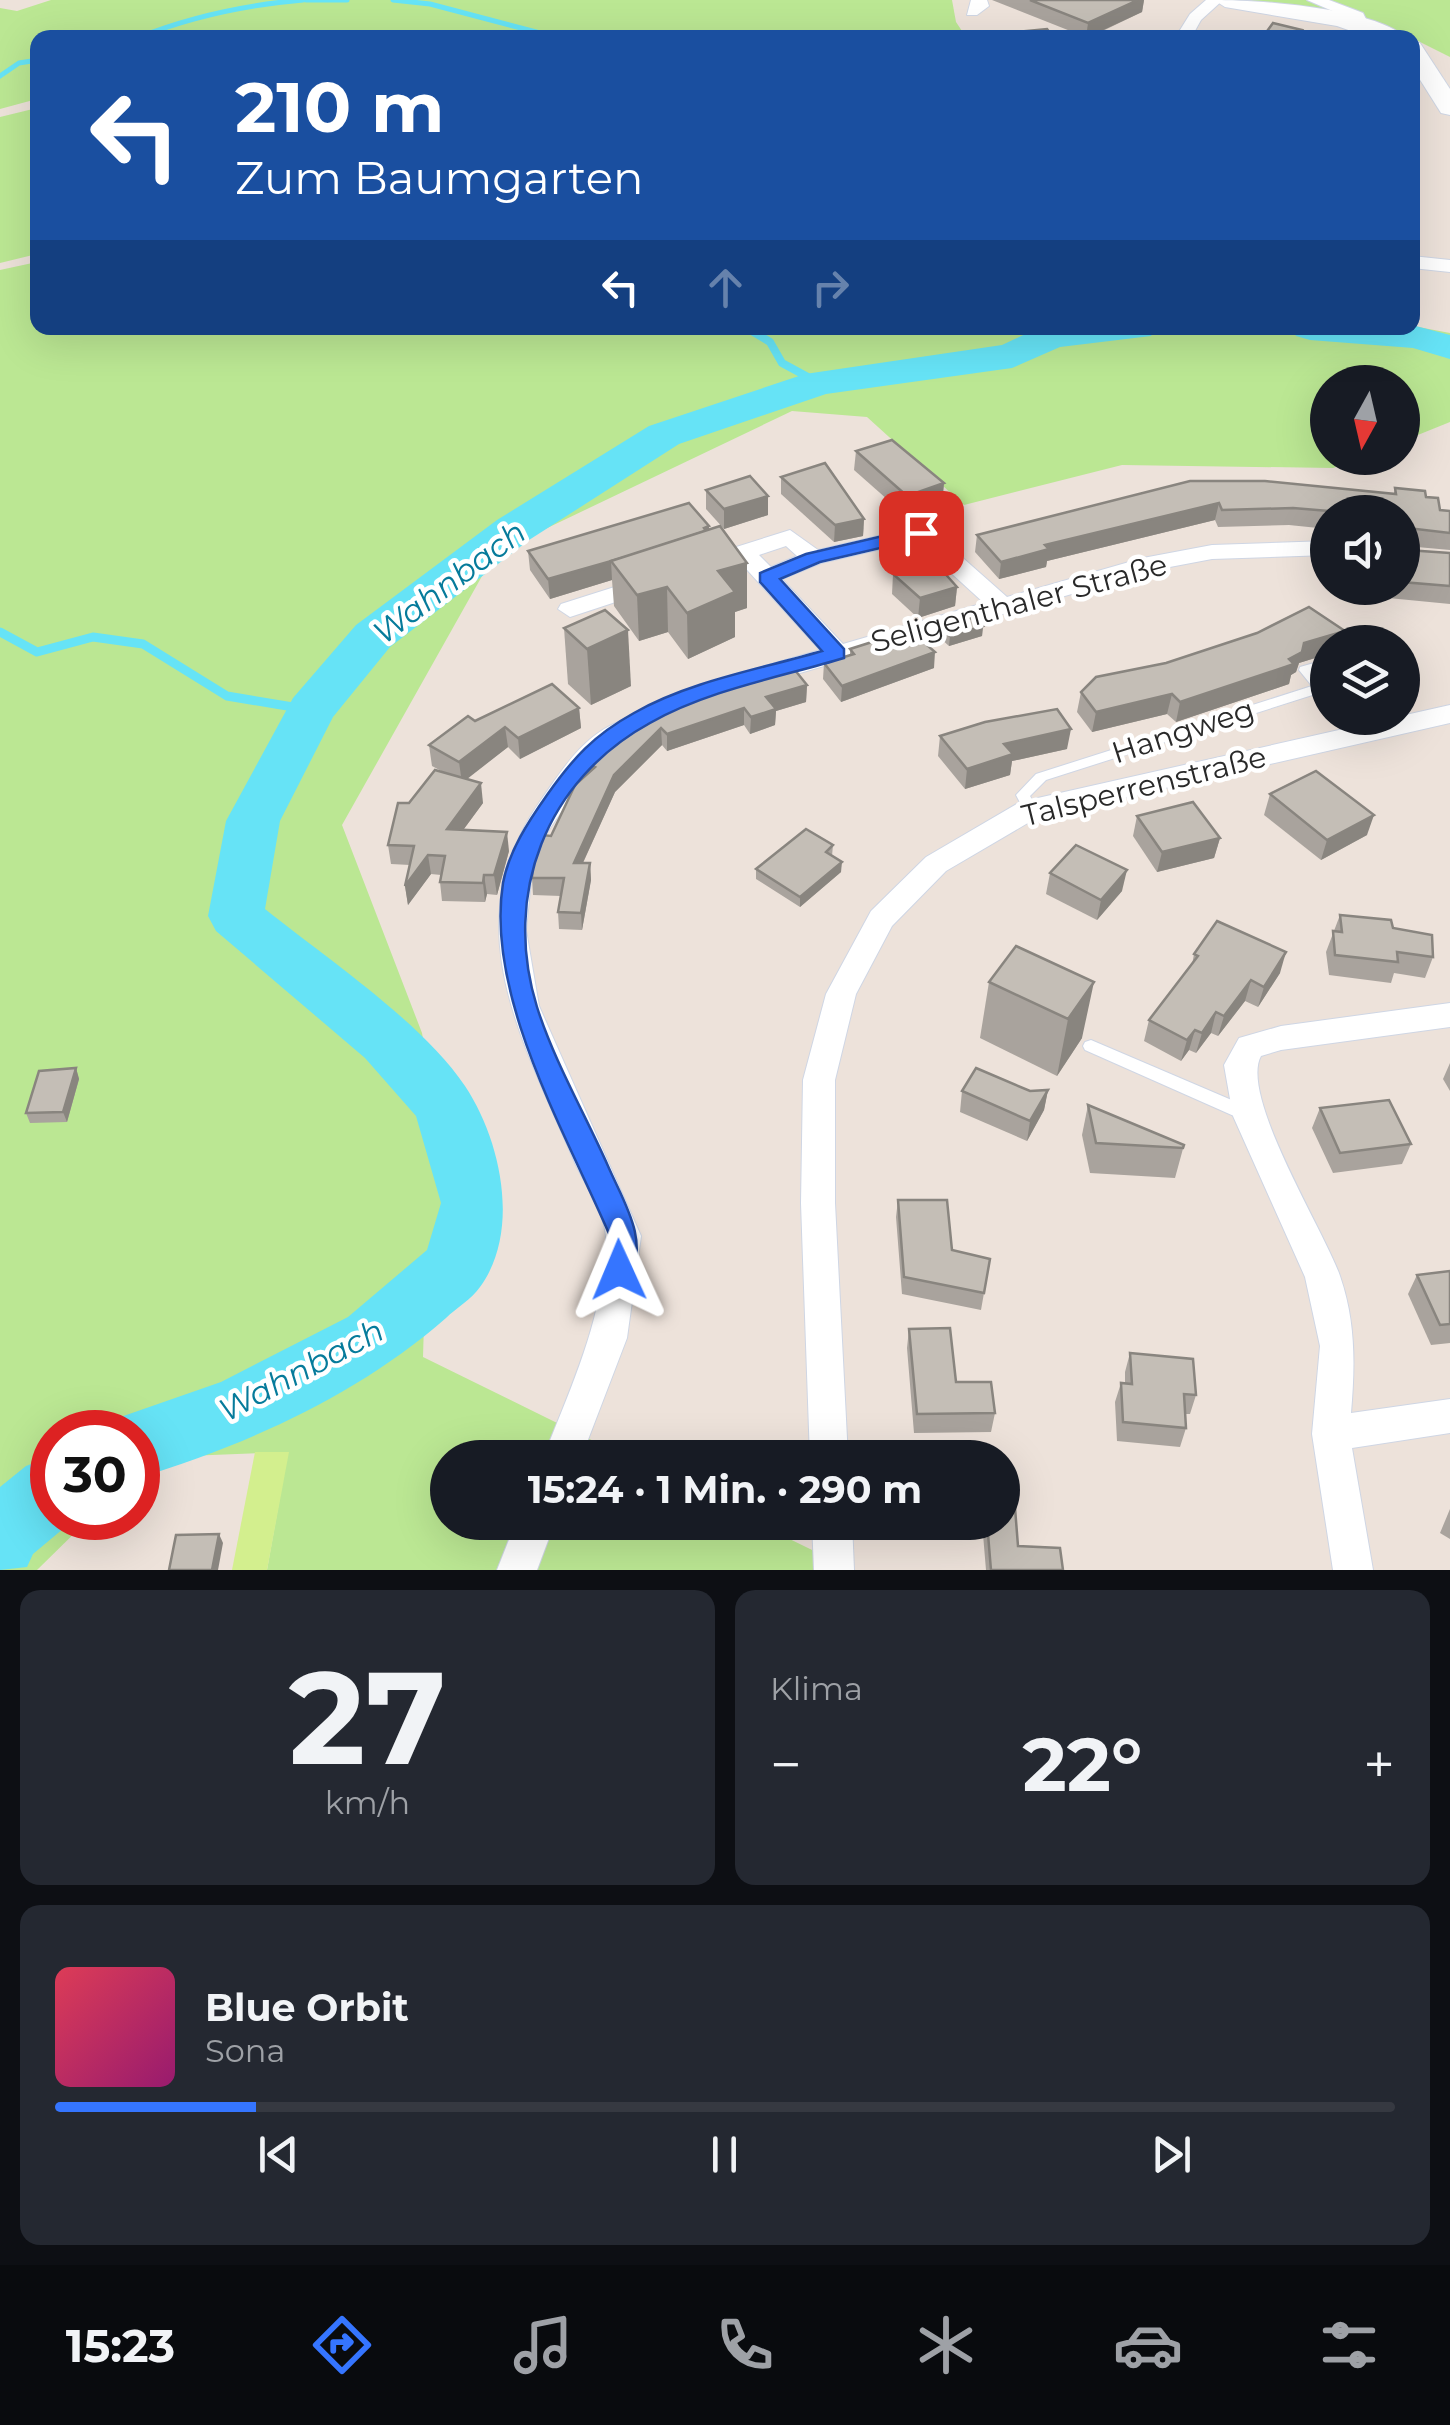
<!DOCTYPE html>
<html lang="de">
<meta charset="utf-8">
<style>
body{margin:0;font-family:Montserrat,sans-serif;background:#242831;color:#f1f3f6;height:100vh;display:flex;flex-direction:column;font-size:38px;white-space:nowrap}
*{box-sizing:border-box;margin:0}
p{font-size:32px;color:#9ea1a6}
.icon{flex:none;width:55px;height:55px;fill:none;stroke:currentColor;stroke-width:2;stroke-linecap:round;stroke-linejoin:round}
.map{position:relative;height:1570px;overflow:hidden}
.details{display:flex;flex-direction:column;gap:20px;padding:20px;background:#0d0f14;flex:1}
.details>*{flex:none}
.banner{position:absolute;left:30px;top:30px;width:1390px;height:305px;border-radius:20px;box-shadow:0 10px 40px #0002;background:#1a4fa0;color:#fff;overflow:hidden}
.needle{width:65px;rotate:188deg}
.fabs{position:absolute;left:1310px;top:365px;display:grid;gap:20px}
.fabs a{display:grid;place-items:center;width:110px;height:110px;border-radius:50%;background:#171b24;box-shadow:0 10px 40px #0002;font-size:50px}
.speed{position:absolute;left:30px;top:1410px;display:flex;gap:20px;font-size:50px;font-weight:700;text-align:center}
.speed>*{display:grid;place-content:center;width:130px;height:130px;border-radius:50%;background:#171b24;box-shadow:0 10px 40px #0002;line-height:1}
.speed .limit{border:15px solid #d22;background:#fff;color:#111}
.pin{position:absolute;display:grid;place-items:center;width:85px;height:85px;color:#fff;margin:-42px;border-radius:20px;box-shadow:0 5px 15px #0006}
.me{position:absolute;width:110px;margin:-55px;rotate:359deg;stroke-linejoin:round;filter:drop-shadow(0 0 8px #0008)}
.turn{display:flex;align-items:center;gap:35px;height:210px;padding:0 40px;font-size:45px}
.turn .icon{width:130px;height:130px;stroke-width:2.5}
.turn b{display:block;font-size:70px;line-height:85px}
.lanes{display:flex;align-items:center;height:95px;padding:0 40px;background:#0003;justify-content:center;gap:50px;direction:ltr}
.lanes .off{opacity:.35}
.big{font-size:75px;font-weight:700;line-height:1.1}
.details .card{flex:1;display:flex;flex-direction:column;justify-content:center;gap:15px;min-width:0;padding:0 35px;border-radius:20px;background:#242831}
.details .dial{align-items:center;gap:0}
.dial b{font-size:130px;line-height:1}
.song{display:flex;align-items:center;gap:30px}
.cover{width:120px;height:120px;border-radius:15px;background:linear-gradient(135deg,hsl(350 70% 55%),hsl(320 70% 35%))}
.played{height:10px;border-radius:5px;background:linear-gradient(90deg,#3575ff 15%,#363941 15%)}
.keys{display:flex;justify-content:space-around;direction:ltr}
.heat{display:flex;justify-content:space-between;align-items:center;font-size:55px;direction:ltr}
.details .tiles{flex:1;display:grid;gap:20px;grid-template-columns:1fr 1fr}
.card:last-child{grid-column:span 2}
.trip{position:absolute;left:430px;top:1440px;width:590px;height:100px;border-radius:50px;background:#171b24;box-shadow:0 10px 40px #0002;font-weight:700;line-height:100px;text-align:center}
.menu{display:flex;height:160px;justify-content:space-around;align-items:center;background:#090b0e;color:#9ea1a6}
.menu .icon{width:70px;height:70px}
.menu .on{color:#3575ff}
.menu b{font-size:45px;color:#f1f3f6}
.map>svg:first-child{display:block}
.green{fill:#bbe793}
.pitch{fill:#d3ef8e}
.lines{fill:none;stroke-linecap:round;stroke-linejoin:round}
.stream-far2{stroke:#66e3f6;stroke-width:5}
.stream-far1{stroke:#66e3f6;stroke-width:8}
.stream{stroke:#66e3f6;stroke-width:9}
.river{fill:#66e3f6;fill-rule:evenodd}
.service-casing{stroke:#cfd6e4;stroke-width:2}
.minor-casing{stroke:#cfd6e4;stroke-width:2}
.secondary-casing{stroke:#cfd6e4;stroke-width:2}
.service{fill:#fff;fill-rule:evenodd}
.minor{fill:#fff;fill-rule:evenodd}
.secondary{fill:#fff;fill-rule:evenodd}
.wall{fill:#a9a39d}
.shaded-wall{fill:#89857f}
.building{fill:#c4beb6;stroke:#89857f;stroke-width:2.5}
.route{fill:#3575ff;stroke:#224ca6;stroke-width:2.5}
.labels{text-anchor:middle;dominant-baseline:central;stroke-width:9;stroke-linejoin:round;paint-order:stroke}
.street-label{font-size:30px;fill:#292929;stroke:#fff}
.water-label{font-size:32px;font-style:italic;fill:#067b9b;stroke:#fff}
</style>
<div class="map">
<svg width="1450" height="1570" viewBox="0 0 1450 1570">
<rect width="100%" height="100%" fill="#ede2da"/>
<!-- green -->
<g class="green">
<polygon points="51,0 952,0 956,22 966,37 38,38 37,99 0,109 0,8 17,11"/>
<polygon points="1248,0 1450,0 1450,57 1412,38 1349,17"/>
<polygon points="37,108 37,254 0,263 0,117"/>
<polygon points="37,262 38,328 1413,326 1450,333 1450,422 1403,441 1402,382 1328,382 1328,458 1360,458 1333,468 1122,465 964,505 867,417 792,411 495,553 342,825 422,1033 449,1187 425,1290 423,1357 626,1457 448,1458 448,1522 757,1523 853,1570 267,1570 288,1452 187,1456 138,1481 138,1432 52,1432 52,1518 90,1518 37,1570 0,1570 0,270"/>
</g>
<!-- pitch -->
<polygon class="pitch" points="255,1452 289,1452 267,1570 232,1570"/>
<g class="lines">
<!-- stream-far2 -->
<g class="stream-far2">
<polyline points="306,0 347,0"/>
<polyline points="393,0 430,4 559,38"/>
<path d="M137,38C192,16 244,5 303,0"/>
<polyline points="0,76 19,63 38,60"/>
</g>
<!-- stream-far1 -->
<polyline class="stream-far1" points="747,328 770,342 782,363 819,383"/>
<!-- stream -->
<polyline class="stream" points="0,632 37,652 93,637 143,644 227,696 311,710"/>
<!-- river -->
<g class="river">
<polygon points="1412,325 1450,335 1450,359 1413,348 1310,340 1296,336 1291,328"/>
<path d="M1038,328H1156L1151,336L1060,347L1012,368L826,394L679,444L529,540L390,647L333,717L280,821L265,909C326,958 422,1022 465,1086C501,1140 521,1231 480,1287C472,1299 456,1308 446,1318C358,1395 249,1444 138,1478V1432H107L112,1420L221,1382L348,1317L427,1250L441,1203L416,1116L365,1058L216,931L208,916L226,821L293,698L356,625L497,520L649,426L805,374L1002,345Z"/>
<polygon points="52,1456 52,1518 76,1518 33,1554 27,1567 0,1570 0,1487 26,1466"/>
</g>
<defs>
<g id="service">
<polygon points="1328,659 1328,667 1313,672 1326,688 1325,691 1046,780 1030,796 1037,809 1035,812 1025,812 1016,795 1036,774 1312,686 1299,670 1300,667"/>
<polygon points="1091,1040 1255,1110 1257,1115 1255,1120 1249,1122 1243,1120 1085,1050 1083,1046 1085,1042"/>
</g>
<g id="minor">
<polygon points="971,0 987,0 989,6 977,15 967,15"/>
<polygon points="1206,0 1223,0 1201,20 1191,38 1175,38 1190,14"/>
<polygon points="1307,0 1329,0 1363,13 1369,25 1356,28 1351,19"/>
<polygon points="1412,256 1450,260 1450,272 1412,268"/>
<path d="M921,526L929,528L1007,597L1143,558L1212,545L1328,541V555L1212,559L1154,570L769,682H751L747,676L751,670L820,650L739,561L706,571L694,564L698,559L790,530L818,550ZM916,541L984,603L843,644L782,579L821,563ZM786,546L797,556L771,567L759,555Z"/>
<polygon points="646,577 655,579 658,584 655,589 570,617 558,609 561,604"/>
<polygon points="1450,705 1450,723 1038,817 946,871 892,926 856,994 835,1080 835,1203 848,1458 810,1458 801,1203 803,1080 826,994 871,911 926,857 1020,802"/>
<path d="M627,719L640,728L596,761L546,834L531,880L526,930L539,1006L641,1236L627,1338L581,1458H543C571,1387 604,1317 606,1240C607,1217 585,1184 575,1163C523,1040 453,925 541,800C564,767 586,731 627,719Z"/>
<path d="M1450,1003V1027L1281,1050L1261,1056C1239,1096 1325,1232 1340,1276C1356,1322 1355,1366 1351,1413L1450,1399V1433L1352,1448L1373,1570H1333L1312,1434L1320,1346L1305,1277L1233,1116L1224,1065L1239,1038L1281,1026Z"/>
<polygon points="516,1522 555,1522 537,1570 497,1570"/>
<polygon points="812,1522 852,1522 854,1570 814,1570"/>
</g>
<g id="secondary">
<path d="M1214,0C1258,0 1375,8 1406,38H1371L1337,26L1225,7Z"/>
<polygon points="1412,41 1420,43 1450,89 1450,115 1441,113 1412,67"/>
</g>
</defs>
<!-- service casing -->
<use href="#service" class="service-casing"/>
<!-- minor casing -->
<use href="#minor" class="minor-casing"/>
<!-- secondary casing -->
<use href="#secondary" class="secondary-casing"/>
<!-- service -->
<use href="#service" class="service"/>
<!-- minor -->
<use href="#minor" class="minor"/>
<!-- secondary -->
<use href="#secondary" class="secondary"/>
</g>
<!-- wall -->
<g class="wall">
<polygon points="992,0 1144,0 1142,12 1088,38"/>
<polygon points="856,451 944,483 942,503 905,515 854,470"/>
<polygon points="781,477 864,519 863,536 834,542 781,494"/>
<polygon points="1190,481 1394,494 1395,488 1426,497 1440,510 1450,511 1450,550 1406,546 1407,550 1450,553 1450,604 1347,594 1347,588 1402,588 1402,512 1328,512 1328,529 1289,525 1218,527 1215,520 1047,561 1046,567 999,579 975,552 977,535"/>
<polygon points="706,490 768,496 768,515 724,529 706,509"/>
<polygon points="709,530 747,608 735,612 735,637 688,659 668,632 639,641 614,606 612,580 550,599 530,570 528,551"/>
<polygon points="893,574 957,587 955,606 918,618 892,594"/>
<polygon points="983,626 982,636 949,646 939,637 940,627"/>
<polygon points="564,628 631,686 591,705 568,684"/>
<polygon points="1328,642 1328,654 1299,663 1296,672 1291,675 1289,684 1176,722 1167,714 1092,732 1077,712 1081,692"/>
<polygon points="850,649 934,668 841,702 823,679 824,663 850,655"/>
<polygon points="807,685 806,702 776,711 775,725 750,734 744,725 667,751 662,745 615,792 583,863 590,863 591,880 582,930 559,929 558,912 561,896 533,895 532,878 551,836 587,774 586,763 598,747"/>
<polygon points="579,708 581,728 520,759 508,747 466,779 483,803 463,830 509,851 497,895 487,894 485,902 442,901 440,882 441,875 431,874 408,905 405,886 410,865 391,864 388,845 409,803 445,773 432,766 429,745"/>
<polygon points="940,736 1067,749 1012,761 1010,775 965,789 938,756"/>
<polygon points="1270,794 1367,835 1321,860 1264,815"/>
<polygon points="1137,816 1220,838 1214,858 1157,872 1133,836"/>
<polygon points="833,845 832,856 841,872 800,907 756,879 756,869"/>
<polygon points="1050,873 1122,891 1097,920 1046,894"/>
<polygon points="1340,915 1393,928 1433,957 1425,978 1394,973 1391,983 1329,975 1326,952"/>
<polygon points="1016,946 1082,1038 1057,1076 980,1038 989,982"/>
<polygon points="1194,954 1280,973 1258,1007 1245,1001 1218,1036 1211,1033 1196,1053 1189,1050 1181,1061 1144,1041 1149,1020 1192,965"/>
<polygon points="1450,1063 1450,1091 1443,1079"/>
<polygon points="76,1068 79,1079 67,1122 30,1123 26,1113"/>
<polygon points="1048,1090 1044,1110 1027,1141 960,1112 962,1091"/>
<polygon points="1088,1105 1184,1145 1175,1178 1090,1173 1082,1135"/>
<polygon points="1320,1108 1411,1144 1402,1164 1333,1173 1312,1128"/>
<polygon points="898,1200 952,1250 990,1259 981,1310 902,1294 896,1217"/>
<polygon points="1450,1271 1450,1343 1431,1345 1408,1294 1417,1275"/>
<polygon points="909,1329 956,1382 995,1413 991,1432 914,1433 907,1348"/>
<polygon points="1130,1353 1196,1395 1190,1414 1185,1414 1186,1428 1180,1447 1117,1441 1115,1402 1121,1383 1125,1384 1125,1372"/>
<polygon points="1450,1509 1450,1539 1440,1533"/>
<polygon points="982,1522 1002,1522 1018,1546 1063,1570 986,1570"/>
</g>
<!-- shaded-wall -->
<g class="shaded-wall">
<polygon points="1138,0 1144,0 1142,12 1086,38 1088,23"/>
<polygon points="944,483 942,503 905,515 907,496"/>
<polygon points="768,496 768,515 724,529 724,509"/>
<polygon points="1219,503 1215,520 1047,561 1046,567 999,579 1001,562 1045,545"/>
<polygon points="864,519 863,536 834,542 835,525"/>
<polygon points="709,526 709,546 611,561 612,580 550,599 548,579"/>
<polygon points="747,563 747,608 735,612 735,637 688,659 687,613 718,571"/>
<polygon points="667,587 668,632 639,641 637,595"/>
<polygon points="957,587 955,606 918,618 920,598"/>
<polygon points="983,626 982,636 949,646 950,636"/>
<polygon points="628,630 631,686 591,705 587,649"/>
<polygon points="1345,631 1342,642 1328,642 1328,654 1299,663 1296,672 1291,675 1289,684 1176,722 1180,702 1304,643"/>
<polygon points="935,652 934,668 841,702 842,686"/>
<polygon points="807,685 806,702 776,711 775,725 750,734 751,717 766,697"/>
<polygon points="1172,694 1167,714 1092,732 1096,712"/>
<polygon points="579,708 581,728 520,759 518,738"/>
<polygon points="744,708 744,725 667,751 667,734"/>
<polygon points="505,727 508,747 462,783 459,762"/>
<polygon points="661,728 662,745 615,792 575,880 574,863 614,775"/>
<polygon points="1071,729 1067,749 1012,761 1010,775 965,789 967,769 1004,744"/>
<polygon points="481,783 483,803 450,848 447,829"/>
<polygon points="1374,815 1367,835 1321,860 1327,840"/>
<polygon points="507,832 509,851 497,895 494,875"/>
<polygon points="1220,838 1214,858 1157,872 1162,852"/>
<polygon points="428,855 431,874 408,905 405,886"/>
<polygon points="842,862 841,872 800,907 800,897"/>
<polygon points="590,863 591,880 582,930 581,913"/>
<polygon points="1127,870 1122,891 1097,920 1101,900"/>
<polygon points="484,875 487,894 485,902 483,883"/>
<polygon points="1286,952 1280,973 1258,1007 1264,987"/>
<polygon points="1251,980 1245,1001 1218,1036 1224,1016"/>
<polygon points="1094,982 1082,1038 1057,1076 1068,1019"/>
<polygon points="1216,1012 1211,1033 1196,1053 1202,1033"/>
<polygon points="1195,1030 1189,1050 1181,1061 1187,1040"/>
<polygon points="76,1068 79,1079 67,1122 63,1112"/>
<polygon points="1048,1090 1044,1110 1027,1141 1030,1121"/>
<polygon points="219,1534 223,1543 218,1570 212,1570"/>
</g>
<!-- building -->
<g class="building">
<polygon points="1030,0 1138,0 1088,23"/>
<polygon points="1273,23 1302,30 1295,38 1262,38"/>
<polygon points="1047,29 1054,38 1021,38 1016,32"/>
<polygon points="892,440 944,483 907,496 856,451"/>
<polygon points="825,463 864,519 835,525 781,477"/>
<polygon points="750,476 768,496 724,509 706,490"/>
<polygon points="1190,481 1265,481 1396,494 1395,488 1425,491 1426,497 1438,498 1440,510 1450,511 1450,533 1408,528 1403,532 1407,550 1450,553 1450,586 1402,582 1402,512 1341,512 1293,508 1222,510 1219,503 1045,545 1049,549 1001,562 977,535"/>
<polygon points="689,503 709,526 704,528 706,531 629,556 548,579 528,551"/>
<polygon points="720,526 747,563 718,571 735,592 687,613 667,587 637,595 611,561"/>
<polygon points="932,559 957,587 920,598 893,574"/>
<polygon points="1309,607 1345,631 1304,643 1302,652 1289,659 1294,664 1180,702 1172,694 1096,712 1081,692 1096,677 1166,663 1257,633"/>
<polygon points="605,610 628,630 587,649 564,628"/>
<polygon points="975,617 983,626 950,636 940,627"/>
<polygon points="910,630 935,652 842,686 824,663 854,654 850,649"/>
<polygon points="790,664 807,685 766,697 776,709 751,717 744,708 667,734 661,728 614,775 574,863 590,863 581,913 558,912 564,878 532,878 533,864 542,835 551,836 575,785 595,767 586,763 598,747 653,709"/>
<polygon points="552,684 579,708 518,738 505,727 459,762 429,745 468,716 475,721"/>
<polygon points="1057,709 1071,729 1004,744 1013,754 967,769 940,736 985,722"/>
<polygon points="435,770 481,783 447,829 507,832 494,875 484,875 483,883 440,882 445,856 428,855 405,886 414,846 388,845 398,803 409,803"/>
<polygon points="1316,771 1374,815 1327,840 1270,794"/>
<polygon points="1193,802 1220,838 1162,852 1137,816"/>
<polygon points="806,829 833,845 826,852 842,862 800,897 756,869"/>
<polygon points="1076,845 1127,870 1101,900 1050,873"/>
<polygon points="1340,915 1391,920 1393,928 1432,935 1433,957 1397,952 1398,962 1335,955 1333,931 1342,932"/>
<polygon points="1217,921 1286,952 1264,987 1251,980 1224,1016 1216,1012 1202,1033 1195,1030 1187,1040 1149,1020 1198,956 1194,954"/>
<polygon points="1016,946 1094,982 1068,1019 989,982"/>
<polygon points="76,1068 63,1112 26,1113 39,1071"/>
<polygon points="976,1068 1030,1091 1048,1090 1030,1121 962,1091"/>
<polygon points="1389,1100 1411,1144 1340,1153 1320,1108"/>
<polygon points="1088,1105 1184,1145 1183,1148 1096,1143"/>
<polygon points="898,1200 947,1200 952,1250 990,1259 984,1293 904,1277"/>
<polygon points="1450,1271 1450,1324 1440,1325 1417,1275"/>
<polygon points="950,1328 956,1382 991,1382 995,1413 917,1414 909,1329"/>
<polygon points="1130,1353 1193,1359 1196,1395 1184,1394 1186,1428 1123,1422 1121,1383 1132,1384"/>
<polygon points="1002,1494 1014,1495 1018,1546 1060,1548 1063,1570 991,1570 987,1522 1002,1522"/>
<polygon points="219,1534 212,1570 169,1570 176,1535"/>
</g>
<!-- route -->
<path class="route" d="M921,527L931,533L928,537L820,562L780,579L844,649V658C781,677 708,690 650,723C546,780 502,894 537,1007C554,1061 585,1114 608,1166C624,1203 649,1239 630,1279L619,1283L609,1279L605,1270L610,1236C566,1133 485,996 503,883C509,851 528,822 547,795C573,758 594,735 634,713C690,681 761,669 822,651L760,582V573L806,554Z"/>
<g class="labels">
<!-- street labels -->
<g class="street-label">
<text transform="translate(1019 603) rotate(-15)">Seligenthaler Straße</text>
<text transform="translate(1183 731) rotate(-18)">Hangweg</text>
<text transform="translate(1144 786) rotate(-14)">Talsperrenstraße</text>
</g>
<!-- water labels -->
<g class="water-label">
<text transform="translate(449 582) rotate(-37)">Wahnbach</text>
<text transform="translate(301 1370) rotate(-28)">Wahnbach</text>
</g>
</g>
</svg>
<div class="fabs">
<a><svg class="needle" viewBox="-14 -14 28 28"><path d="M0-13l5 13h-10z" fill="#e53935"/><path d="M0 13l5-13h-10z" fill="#9ea1a6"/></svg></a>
<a><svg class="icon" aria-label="sound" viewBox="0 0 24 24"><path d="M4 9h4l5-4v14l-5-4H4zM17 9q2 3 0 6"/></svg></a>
<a><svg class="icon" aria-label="layers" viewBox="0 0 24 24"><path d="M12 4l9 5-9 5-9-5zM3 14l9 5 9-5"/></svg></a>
</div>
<div class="speed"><div class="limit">30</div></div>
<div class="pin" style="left:921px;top:533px;background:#d93025"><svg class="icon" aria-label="arrive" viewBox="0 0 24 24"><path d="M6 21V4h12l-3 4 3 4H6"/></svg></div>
<svg class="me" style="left:619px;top:1270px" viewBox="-20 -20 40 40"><path d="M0-17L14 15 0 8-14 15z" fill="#3575ff" stroke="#fff" stroke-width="4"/></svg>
<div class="trip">15:24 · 1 Min. · 290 m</div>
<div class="banner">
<div class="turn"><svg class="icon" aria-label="left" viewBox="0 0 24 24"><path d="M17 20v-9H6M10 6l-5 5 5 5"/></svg><div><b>210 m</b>Zum Baumgarten</div></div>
<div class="lanes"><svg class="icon" aria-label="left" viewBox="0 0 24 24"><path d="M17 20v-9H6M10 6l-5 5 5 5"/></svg><svg class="icon off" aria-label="ahead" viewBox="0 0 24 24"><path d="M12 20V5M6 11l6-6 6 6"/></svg><svg class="icon off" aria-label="right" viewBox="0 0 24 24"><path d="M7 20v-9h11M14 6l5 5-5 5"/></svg></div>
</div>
</div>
<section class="details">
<div class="tiles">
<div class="card dial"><b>27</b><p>km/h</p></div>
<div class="card"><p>Klima</p>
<div class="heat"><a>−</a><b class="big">22°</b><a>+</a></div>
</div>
<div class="card">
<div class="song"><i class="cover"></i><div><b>Blue Orbit</b><p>Sona</p></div></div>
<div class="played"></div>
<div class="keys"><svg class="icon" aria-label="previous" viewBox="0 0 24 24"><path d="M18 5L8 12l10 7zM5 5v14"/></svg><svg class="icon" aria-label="pause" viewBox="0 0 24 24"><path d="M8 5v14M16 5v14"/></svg><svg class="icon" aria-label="next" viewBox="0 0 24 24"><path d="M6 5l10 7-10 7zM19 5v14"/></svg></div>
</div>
</div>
</section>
<nav class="menu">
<b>15:23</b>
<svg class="icon on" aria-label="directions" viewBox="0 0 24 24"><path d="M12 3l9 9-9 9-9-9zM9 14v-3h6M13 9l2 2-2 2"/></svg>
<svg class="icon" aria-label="music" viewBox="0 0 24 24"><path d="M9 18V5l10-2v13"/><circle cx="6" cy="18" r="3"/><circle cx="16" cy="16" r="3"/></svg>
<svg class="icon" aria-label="phone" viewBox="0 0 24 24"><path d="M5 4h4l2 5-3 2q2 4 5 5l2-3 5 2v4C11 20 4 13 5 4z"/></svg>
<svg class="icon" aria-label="climate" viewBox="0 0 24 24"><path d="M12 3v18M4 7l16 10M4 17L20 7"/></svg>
<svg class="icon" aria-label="car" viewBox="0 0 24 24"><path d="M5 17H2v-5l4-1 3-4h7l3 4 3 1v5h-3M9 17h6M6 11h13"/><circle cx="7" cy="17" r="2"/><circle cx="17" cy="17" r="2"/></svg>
<svg class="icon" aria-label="filters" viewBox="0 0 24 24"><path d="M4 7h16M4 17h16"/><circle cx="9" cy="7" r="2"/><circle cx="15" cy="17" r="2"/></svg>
</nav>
